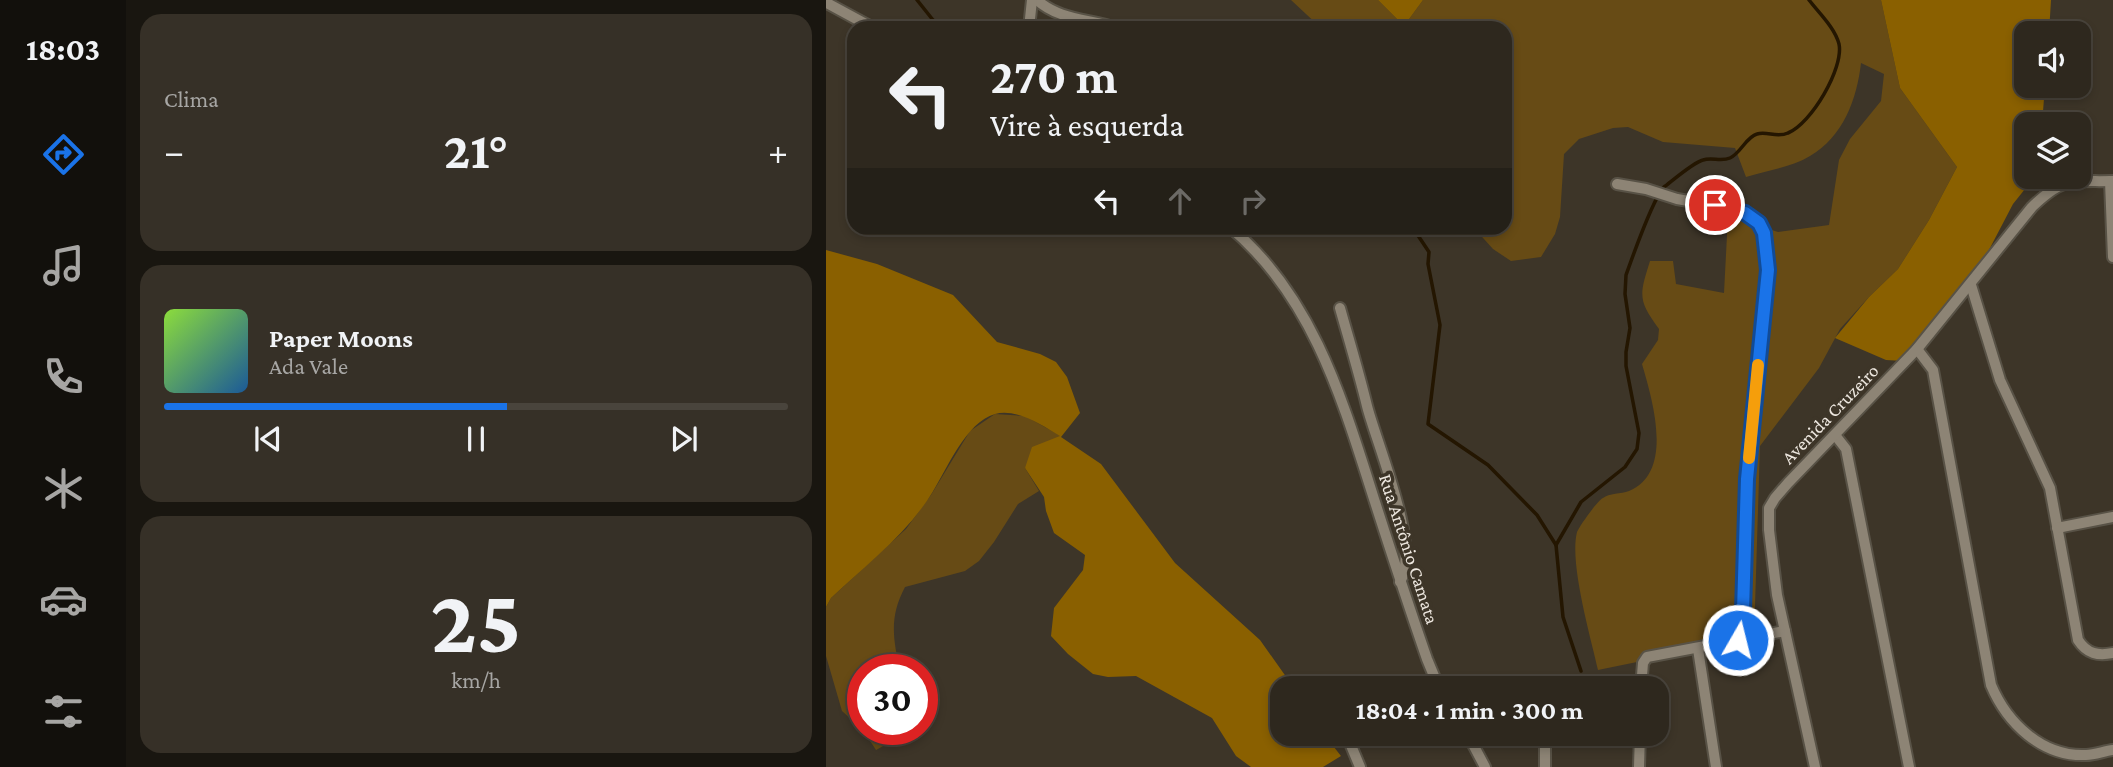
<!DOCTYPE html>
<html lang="pt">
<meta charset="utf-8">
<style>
body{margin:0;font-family:"Crimson Pro",serif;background:#363027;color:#f1f3f6;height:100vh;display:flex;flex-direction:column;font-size:26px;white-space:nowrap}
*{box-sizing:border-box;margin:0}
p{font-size:23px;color:#a7a6a4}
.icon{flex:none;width:38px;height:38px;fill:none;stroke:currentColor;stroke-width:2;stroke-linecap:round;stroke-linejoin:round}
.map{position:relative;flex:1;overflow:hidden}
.side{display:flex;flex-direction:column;gap:14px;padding:14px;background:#191610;width:700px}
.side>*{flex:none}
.hud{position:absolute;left:21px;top:21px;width:665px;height:214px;border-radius:21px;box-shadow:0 4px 10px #0003,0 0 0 2px #49443c;background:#2e281e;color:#f1f3f6;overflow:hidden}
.controls{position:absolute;left:1188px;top:21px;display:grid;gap:14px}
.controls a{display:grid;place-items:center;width:77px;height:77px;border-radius:14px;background:#2e281e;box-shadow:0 4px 10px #0003,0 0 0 2px #49443c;font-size:35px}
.speed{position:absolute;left:21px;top:654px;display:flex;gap:14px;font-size:35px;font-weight:700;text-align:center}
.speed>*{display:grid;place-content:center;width:91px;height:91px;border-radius:50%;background:#2e281e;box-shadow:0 4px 10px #0003,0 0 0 2px #49443c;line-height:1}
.speed .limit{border:10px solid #d22;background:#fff;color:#111}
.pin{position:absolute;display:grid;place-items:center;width:60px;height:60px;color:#fff;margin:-30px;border:4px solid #fff;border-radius:50%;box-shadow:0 2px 7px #0007}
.me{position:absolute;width:77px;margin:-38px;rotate:8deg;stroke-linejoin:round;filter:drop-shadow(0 0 5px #0008)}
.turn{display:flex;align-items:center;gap:24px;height:147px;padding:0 28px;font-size:32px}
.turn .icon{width:91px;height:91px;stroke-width:2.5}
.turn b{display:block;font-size:49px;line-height:60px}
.lanes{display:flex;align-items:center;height:66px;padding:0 28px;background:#0003;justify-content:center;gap:35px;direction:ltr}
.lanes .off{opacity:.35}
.big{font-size:52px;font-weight:700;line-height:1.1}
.side .card{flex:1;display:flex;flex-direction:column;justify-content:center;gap:10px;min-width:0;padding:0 24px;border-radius:21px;background:#363027}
.side .dial{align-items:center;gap:0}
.dial b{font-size:91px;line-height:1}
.song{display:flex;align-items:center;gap:21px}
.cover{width:84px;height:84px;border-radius:10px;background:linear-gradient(135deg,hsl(90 70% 55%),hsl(210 70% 35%))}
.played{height:7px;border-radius:4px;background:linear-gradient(90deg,#1a73e8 55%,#49443c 55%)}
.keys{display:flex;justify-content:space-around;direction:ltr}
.heat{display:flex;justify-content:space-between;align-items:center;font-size:38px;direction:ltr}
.trip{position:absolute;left:444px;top:676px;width:399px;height:70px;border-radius:21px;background:#2e281e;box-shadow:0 4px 10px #0003,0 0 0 2px #49443c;font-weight:700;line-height:70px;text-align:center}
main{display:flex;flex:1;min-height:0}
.menu{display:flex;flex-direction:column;width:126px;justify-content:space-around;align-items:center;background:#12100c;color:#a7a6a4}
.menu .icon{width:49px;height:49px}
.menu .selected{color:#1a73e8}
.menu b{font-size:32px;color:#f1f3f6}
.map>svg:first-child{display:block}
.green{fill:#674b15}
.forest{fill:#8a6000}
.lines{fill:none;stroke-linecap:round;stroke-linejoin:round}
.stream{stroke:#241601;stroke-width:3.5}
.minor-casing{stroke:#585246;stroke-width:14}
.minor{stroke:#8d8475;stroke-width:10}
.route-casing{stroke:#114b97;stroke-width:18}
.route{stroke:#1a73e8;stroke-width:12}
.slow{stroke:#f59e0b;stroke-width:12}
.labels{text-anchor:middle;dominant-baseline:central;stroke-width:7;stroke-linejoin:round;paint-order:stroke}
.street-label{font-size:19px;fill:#ede7df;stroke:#3d3528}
</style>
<main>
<nav class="menu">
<b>18:03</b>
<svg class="icon selected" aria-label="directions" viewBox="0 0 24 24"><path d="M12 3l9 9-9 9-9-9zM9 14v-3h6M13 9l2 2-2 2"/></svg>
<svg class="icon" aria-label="music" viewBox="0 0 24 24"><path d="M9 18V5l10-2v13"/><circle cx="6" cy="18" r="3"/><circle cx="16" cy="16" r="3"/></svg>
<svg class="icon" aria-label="phone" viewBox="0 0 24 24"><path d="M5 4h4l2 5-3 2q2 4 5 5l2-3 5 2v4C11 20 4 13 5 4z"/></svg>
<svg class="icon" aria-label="climate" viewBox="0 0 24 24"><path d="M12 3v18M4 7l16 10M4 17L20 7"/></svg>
<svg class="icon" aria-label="car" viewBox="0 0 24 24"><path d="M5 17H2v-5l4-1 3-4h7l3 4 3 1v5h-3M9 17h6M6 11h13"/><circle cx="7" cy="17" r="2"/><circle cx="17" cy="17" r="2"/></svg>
<svg class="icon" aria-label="filters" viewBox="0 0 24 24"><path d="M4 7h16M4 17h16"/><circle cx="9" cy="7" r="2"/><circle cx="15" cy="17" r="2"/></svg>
</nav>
<section class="side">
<div class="card"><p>Clima</p>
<div class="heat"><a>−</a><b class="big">21°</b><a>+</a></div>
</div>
<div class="card">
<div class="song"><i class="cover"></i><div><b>Paper Moons</b><p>Ada Vale</p></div></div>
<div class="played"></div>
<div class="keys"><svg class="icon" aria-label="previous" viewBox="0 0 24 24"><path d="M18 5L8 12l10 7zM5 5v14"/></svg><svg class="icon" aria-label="pause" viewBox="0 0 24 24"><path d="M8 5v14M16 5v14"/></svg><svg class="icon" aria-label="next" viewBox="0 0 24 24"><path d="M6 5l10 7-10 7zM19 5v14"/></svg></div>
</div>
<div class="card dial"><b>25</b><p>km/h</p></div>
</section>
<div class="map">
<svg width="1287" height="767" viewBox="0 0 1287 767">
<rect width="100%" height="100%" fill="#3d3528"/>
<!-- green -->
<g class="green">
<path d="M465,0H552L578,26L597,0H1055L1074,88L1131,167L1103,220L1072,269L1043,297L1014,329L993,368L934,446L928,638L772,670C765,638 743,563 751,532C753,527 771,501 777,498C783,493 795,494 803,491C849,472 826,399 816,364L832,340L833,329C812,300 813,296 824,261H847L850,284L898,293L902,216L952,232L1003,225L1013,160L1024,139L1055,101L1058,74L1035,63C1031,99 1017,137 984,156C966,167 940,171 920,177L909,148L837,142L802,127L787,128L753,139L738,154L734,217L729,234L715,257L685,261L667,249L648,228H679V28H495Z"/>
<path d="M169,414L199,416L235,436L199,468L213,491L192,504L168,542L153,561L139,571L79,587C63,617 67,639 74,670H37V730L16,711L0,656V607L5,598L80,529L105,495L144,431Z"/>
<polygon points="37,730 64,730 59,745 50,750"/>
</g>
<!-- forest -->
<g class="forest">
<polygon points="552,0 597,0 578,26"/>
<polygon points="1055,0 1225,0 1223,33 1200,33 1200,86 1219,86 1216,124 1200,124 1200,177 1206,177 1203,184 1187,204 1153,269 1077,361 1060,360 1009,338 1043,297 1072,269 1103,220 1131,167 1074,88"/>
<path d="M0,250L51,264L127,295L171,342L214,354L230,362L241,377L254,413L235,437L275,464L349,563L434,640L468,688H457V733H497L515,756L497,767H425L410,756L386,718L310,676L282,677L267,674L242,654L225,636L228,608L257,570L259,555L228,533L220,511L218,497L199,468L206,447L234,436C217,426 191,408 169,414C140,422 121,469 106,493C81,534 40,565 5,598L0,607Z"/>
</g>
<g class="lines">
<!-- stream -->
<g class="stream">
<polyline points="91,0 107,20 121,28"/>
<polyline points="587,228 603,252 602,264 614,325 602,424 662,465 711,515 730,545 737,617 755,671"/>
<path d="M730,545L755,502L799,467L811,449L813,433L800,366V352L804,328L799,294L800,275C807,256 826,200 838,187C846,181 868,162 877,160C886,157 895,162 904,158C915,153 920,137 931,134C941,131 951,138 962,133C985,124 1018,68 1013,44C1009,28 993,13 983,0"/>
</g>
<defs>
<g id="minor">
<path d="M211,0C233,20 263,19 290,28"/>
<polyline points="1,3 47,28"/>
<polyline points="203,28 206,0"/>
<polyline points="1284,181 1287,257"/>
<polyline points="791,184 820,189 851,199 909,209 928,219 938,233 941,270 921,479 917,611 912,640"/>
<path d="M405,228C488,298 517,402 549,502C566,555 583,607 601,659L613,688"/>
<path d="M1145,285L1174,380L1224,488L1252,640C1261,654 1272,656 1287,653"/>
<path d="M514,308C523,340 533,373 541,406C551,445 595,547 574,582"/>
<path d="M1091,349L1107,370L1165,685C1181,723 1216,757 1260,755C1269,755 1278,751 1287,750"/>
<polyline points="1009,435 1020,449 1083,767"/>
<polyline points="1231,528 1287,517"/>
<polyline points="872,649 890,767"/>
<polyline points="815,688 817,663 821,657 959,631"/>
<polyline points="641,733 659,767"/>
<polyline points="719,733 719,767"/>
<polyline points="524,743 534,767"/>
<polyline points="813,767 814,733"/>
<path d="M989,767L951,595L943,530V508L949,498L962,483L1091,349L1206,207C1238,176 1245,182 1287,181"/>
</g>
</defs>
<!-- minor casing -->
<use href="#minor" class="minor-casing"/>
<!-- minor -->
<use href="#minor" class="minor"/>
</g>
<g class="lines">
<defs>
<polyline id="route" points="889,205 919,213 933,223 938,233 942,270 921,479 917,611 912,640"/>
</defs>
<!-- route casing -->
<use href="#route" class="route-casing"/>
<!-- route -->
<use href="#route" class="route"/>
<!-- slow -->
<polyline class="slow" points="923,458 932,365"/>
</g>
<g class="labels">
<!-- street labels -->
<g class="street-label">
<text transform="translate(1004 414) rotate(-46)">Avenida Cruzeiro</text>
<text transform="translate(583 549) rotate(72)">Rua Antônio Camata</text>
</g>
</g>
</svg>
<div class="controls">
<a><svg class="icon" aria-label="sound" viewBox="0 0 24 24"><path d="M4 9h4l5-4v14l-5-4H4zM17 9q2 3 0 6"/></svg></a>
<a><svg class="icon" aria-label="layers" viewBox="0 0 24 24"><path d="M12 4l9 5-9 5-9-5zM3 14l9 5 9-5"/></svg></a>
</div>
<div class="speed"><div class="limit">30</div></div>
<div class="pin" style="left:889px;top:205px;background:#d93025"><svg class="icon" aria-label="arrive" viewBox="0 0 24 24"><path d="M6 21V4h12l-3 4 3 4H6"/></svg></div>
<svg class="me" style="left:912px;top:640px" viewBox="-20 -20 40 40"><circle r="17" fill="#1a73e8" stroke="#fff" stroke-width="3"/><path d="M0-11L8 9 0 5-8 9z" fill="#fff"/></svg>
<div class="trip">18:04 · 1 min · 300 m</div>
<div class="hud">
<div class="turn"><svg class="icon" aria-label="left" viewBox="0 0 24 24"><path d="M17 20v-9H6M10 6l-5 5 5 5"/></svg><div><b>270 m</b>Vire à esquerda</div></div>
<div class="lanes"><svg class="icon" aria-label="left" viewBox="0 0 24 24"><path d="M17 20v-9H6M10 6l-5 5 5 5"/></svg><svg class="icon off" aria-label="ahead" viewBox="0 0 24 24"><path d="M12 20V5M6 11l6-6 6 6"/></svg><svg class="icon off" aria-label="right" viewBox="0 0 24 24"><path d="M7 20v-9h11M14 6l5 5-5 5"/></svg></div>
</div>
</div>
</main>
